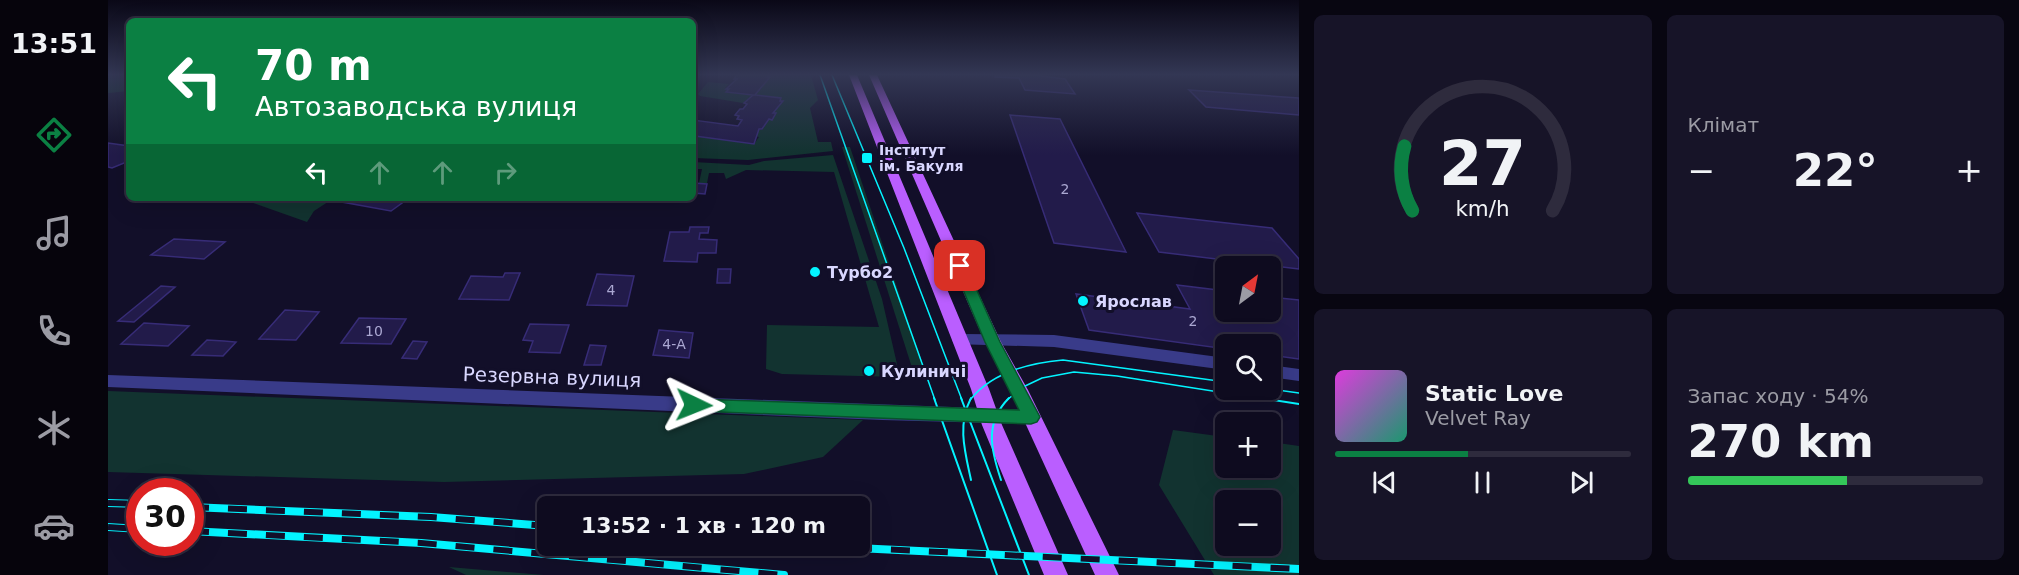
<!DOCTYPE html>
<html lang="uk">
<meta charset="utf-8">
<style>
body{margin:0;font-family:"DejaVu Sans",sans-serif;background:#171428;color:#f1f3f6;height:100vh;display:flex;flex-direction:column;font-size:22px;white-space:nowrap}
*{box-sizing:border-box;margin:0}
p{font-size:20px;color:#9b9ba4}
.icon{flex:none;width:33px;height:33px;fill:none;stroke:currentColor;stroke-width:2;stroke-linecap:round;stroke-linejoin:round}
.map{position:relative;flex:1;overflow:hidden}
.panel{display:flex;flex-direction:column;gap:15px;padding:15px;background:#080611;width:720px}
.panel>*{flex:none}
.top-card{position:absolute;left:18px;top:18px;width:570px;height:183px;border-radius:9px;box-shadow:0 6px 24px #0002,0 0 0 2px #2e2b3d;background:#0b8043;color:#fff;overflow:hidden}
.needle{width:39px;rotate:32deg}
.buttons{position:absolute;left:1107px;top:256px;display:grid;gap:12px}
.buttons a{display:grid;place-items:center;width:66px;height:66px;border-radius:9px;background:#0e0b1f;box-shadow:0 6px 24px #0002,0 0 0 2px #2e2b3d;font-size:30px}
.speed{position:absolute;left:18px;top:478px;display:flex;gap:12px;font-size:30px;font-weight:700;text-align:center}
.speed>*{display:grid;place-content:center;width:78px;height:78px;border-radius:50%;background:#0e0b1f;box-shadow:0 6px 24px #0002,0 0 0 2px #2e2b3d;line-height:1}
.speed .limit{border:9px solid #d22;background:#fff;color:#111}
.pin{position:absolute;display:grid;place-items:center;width:51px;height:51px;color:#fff;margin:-26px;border-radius:12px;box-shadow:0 3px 9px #0006}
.me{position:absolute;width:66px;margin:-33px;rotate:92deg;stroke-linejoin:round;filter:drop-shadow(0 0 4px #0008)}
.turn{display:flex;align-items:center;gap:21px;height:126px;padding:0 30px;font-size:27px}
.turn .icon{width:78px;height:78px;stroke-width:2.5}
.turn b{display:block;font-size:42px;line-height:51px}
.lanes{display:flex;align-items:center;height:57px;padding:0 30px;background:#0003;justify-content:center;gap:30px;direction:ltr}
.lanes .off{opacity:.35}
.big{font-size:45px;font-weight:600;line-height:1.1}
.panel .tile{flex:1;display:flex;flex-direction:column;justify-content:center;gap:9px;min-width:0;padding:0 21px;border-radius:9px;background:#171428}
.panel .dial{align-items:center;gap:0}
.dial svg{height:156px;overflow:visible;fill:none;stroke:#2e2b3d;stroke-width:7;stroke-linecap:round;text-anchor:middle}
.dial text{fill:#f1f3f6;stroke:none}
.song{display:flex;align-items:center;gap:18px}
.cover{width:72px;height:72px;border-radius:9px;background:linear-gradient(135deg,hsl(300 70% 55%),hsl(160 70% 35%))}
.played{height:6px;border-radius:3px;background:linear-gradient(90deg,#0b8043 45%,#2e2b3d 45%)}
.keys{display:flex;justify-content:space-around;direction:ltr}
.heat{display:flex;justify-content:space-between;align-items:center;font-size:33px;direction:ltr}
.charge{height:9px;border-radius:4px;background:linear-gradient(90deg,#34c759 54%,#2e2b3d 0)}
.panel .tiles{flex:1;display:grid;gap:15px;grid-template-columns:repeat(2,1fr)}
.trip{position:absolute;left:429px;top:496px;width:333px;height:60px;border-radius:9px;background:#0e0b1f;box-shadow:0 6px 24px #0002,0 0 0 2px #2e2b3d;font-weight:600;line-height:60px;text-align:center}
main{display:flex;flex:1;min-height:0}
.tab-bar{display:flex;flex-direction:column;width:108px;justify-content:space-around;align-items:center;background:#06040c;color:#9b9ba4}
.tab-bar .icon{width:42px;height:42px}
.tab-bar .selected{color:#0b8043}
.tab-bar b{font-size:27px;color:#f1f3f6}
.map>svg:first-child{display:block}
.green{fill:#123330;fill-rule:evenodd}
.building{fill:#221b4a;stroke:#372c77;stroke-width:1.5}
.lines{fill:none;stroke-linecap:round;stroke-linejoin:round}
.minor{fill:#393b89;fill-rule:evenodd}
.major{fill:#ba5eff;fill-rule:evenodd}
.tram-far1{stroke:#03f4ff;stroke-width:1.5}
.tram{stroke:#03f4ff;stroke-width:2}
.rail-casing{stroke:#03f4ff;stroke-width:8}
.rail{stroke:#120f29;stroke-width:6;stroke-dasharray:19;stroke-linecap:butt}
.route{fill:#0b8043;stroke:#07532c;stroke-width:1.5}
.poi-dot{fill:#03f4ff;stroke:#120f29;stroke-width:2}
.labels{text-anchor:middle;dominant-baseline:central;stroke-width:6;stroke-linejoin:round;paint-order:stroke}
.far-poi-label{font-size:14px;font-weight:bold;fill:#d9d7ff;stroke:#120f29;text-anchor:start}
.number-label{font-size:14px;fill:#aba8d2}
.poi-label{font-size:16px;font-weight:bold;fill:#d9d7ff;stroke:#120f29;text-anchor:start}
.near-street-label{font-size:20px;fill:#d9d7ff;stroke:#120f29}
</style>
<main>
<nav class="tab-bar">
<b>13:51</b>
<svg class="icon selected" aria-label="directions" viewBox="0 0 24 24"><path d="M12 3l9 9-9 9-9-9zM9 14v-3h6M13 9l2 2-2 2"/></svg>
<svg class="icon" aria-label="music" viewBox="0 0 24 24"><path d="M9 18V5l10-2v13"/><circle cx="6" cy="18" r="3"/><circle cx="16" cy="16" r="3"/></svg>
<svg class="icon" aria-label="phone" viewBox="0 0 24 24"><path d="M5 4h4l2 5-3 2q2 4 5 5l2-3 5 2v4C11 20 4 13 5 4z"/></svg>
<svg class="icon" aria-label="climate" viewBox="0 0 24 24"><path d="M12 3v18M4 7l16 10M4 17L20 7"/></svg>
<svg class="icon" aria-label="car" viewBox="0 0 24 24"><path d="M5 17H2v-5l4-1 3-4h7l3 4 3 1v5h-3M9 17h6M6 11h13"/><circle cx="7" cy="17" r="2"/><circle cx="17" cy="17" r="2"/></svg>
</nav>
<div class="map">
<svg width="1191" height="575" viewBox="0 0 1191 575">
<rect width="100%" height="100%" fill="#120f29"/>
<!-- green -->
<g class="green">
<polygon points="0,75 21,75 21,91 0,93"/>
<polygon points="661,75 703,75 710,100 702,108 710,142 723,142 725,151 640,160 585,158 585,135 646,144 651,137 647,136 651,130 654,130 661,120 664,120 667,114 665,113 674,102 673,99 646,96 654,88 655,82 658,82"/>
<polygon points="600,82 621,84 617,88 620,89 619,92 644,95 635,103 592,96 590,94"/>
<polygon points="734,147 742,147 818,374 806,374"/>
<polygon points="725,155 774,299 792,377 674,374 658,369 659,325 771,327 726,172 638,170 618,179 616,173 601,173 599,183 591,183 594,169 585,169 585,162 641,165 656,161"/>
<polygon points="131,198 226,198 206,211 199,222"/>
<polygon points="0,391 755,420 715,457 636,474 336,482 0,472"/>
<path d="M1065,430L1117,437L1118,468H1162L1163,442L1191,446V575H1106L1051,485ZM1118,501H1162V546H1118Z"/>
<polygon points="341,567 436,575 358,575"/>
</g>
<!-- building -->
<g class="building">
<polygon points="629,75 661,75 659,77 662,77 647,95 673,98 672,101 675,101 665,113 668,113 664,120 661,119 654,129 651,129 646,144 587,136 585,134 585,120 630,126 634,120 629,119 631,116 627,115 632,109 635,109 639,104 636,103 645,95 618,92 621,89 618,89 629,79 626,79"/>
<polygon points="887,75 925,75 957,79 967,94 917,90 911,78 887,77"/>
<polygon points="1081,90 1191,98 1191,115 1098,107"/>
<polygon points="902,115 952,119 1018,252 946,243"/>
<polygon points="0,143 21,146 21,161 4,168 0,167"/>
<polygon points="585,183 599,184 597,194 585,193"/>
<polygon points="240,198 301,198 283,211 234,202"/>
<polygon points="1029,213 1164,228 1191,259 1191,269 1051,252"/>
<polygon points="582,227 601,227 600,233 592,233 591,239 609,240 608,253 590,253 589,262 556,261 562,232 581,232"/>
<polygon points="66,239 117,242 96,259 43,255"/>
<polygon points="610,269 623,269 622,283 609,283"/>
<polygon points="397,273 412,273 401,300 351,299 363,276 395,277"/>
<polygon points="489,274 526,276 519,306 479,305"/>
<polygon points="1069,285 1118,291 1118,312 1162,312 1162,297 1191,300 1191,359 1162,355 1162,345 1118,345 1118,349 981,330 968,294 1082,309"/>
<polygon points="53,286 67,287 26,322 10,321"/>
<polygon points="177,310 211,312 188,340 151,339"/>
<polygon points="251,318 298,319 283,344 233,343"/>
<polygon points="36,323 81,326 60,346 13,344"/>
<polygon points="422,324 461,325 452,353 421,352 425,341 415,340"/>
<polygon points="551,330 585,333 581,358 545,355"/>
<polygon points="99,340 116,341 128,342 115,356 84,355"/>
<polygon points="305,341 319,342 309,359 294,358"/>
<polygon points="482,345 498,346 493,365 476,365"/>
</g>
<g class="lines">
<!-- minor -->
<g class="minor">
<polygon points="852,334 946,335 1118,358 1118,370 946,347 846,344 844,340 846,336"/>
<polygon points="1162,365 1191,369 1191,381 1162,377"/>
<polygon points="0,375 923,410 930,412 932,417 930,422 923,424 774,420 0,387"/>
</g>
<!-- major -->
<g class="major">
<polygon points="741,75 749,75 881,389 894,425 960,575 936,575 874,425 863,389"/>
<polygon points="761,75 769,75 893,342 920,390 1011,575 987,575 902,390 877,342"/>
</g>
<!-- tram-far1 -->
<g class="tram-far1">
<polyline points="712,75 827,400"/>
<polyline points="724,75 796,248 854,400"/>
<polyline points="1162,389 1191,393"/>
<path d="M862,400C884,372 921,363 955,360L1118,382"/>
<polyline points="899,400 915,387 934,378 966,372 1009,376 1162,400"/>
</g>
<!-- tram -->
<g class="tram">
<polyline points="826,398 889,575"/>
<polyline points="853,398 921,575"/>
<path d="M863,398C849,425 857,452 863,480"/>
<polyline points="1152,398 1191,404"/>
<path d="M893,480C883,450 876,423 901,398"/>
</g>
<defs>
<g id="rail">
<polyline points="0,503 32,504"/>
<polyline points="82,507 323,517 440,526"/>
<polyline points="0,527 32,529"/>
<polyline points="82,531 313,543 676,575"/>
<polyline points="707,546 1191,569"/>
</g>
</defs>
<!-- rail casing -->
<use href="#rail" class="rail-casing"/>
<!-- rail -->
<use href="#rail" class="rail"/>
</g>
<!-- sky -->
<linearGradient id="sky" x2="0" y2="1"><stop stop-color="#0a0817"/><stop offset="0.48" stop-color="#333754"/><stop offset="1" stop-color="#333754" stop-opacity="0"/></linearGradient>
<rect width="1191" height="155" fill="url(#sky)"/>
<!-- route -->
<polygon class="route" points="852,262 858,266 892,342 932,417 929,422 923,424 586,411 580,410 578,405 580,401 586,399 911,410 877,342 845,266"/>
<!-- markers -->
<g class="poi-dot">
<rect x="753" y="152" width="12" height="12" rx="3"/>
<circle cx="707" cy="272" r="6"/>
<circle cx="975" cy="301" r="6"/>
<circle cx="761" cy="371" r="6"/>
</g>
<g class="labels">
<!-- far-poi labels -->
<g class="far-poi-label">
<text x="771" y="150">Інститут<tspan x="771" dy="16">ім. Бакуля</tspan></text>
</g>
<!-- number labels -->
<g class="number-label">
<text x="957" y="189">2</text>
<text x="503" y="290">4</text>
<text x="1085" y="321">2</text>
<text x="266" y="331">10</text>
<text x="566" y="344">4-А</text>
</g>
<!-- poi labels -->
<g class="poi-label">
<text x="719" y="272">Турбо2</text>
<text x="987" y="301">Ярослав</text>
<text x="773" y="371">Кулиничі</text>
</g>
<!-- near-street labels -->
<g class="near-street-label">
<text transform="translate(444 377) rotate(2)">Резервна вулиця</text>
</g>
</g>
</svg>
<div class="buttons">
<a><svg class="needle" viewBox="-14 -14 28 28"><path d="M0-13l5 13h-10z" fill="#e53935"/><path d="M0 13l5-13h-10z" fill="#9b9ba4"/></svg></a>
<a><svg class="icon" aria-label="search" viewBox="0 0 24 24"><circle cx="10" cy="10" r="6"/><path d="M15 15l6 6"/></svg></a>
<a>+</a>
<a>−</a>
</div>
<div class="speed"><div class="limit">30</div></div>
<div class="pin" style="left:852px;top:266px;background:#d93025"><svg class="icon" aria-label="arrive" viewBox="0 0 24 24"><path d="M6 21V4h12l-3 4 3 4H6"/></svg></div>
<svg class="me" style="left:586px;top:405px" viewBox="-20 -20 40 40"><path d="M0-17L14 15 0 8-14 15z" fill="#0b8043" stroke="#fff" stroke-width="4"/></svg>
<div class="trip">13:52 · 1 хв · 120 m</div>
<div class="top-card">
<div class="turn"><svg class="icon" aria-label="left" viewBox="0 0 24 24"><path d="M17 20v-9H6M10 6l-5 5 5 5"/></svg><div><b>70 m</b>Автозаводська вулиця</div></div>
<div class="lanes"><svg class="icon" aria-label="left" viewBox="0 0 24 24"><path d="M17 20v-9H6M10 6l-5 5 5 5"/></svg><svg class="icon off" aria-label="ahead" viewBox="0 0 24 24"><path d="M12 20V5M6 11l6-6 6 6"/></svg><svg class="icon off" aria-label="ahead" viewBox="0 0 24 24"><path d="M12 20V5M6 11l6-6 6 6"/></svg><svg class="icon off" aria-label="right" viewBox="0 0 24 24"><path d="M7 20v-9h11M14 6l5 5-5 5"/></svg></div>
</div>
</div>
<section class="panel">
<div class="tiles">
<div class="tile dial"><svg viewBox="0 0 100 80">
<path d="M14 69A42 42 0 1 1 86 69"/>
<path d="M14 69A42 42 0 0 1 10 36" stroke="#0b8043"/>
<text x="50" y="56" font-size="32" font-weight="700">27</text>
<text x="50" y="72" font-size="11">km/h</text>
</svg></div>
<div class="tile"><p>Клімат</p>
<div class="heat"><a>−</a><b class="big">22°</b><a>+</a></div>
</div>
<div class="tile">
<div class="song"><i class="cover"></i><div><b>Static Love</b><p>Velvet Ray</p></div></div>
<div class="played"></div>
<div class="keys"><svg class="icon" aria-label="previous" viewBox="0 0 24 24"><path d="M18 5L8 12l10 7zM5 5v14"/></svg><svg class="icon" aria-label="pause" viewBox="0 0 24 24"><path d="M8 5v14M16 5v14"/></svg><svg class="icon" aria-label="next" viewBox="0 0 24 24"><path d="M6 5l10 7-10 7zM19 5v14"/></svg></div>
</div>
<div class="tile"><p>Запас ходу · 54%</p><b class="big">270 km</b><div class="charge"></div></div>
</div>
</section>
</main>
